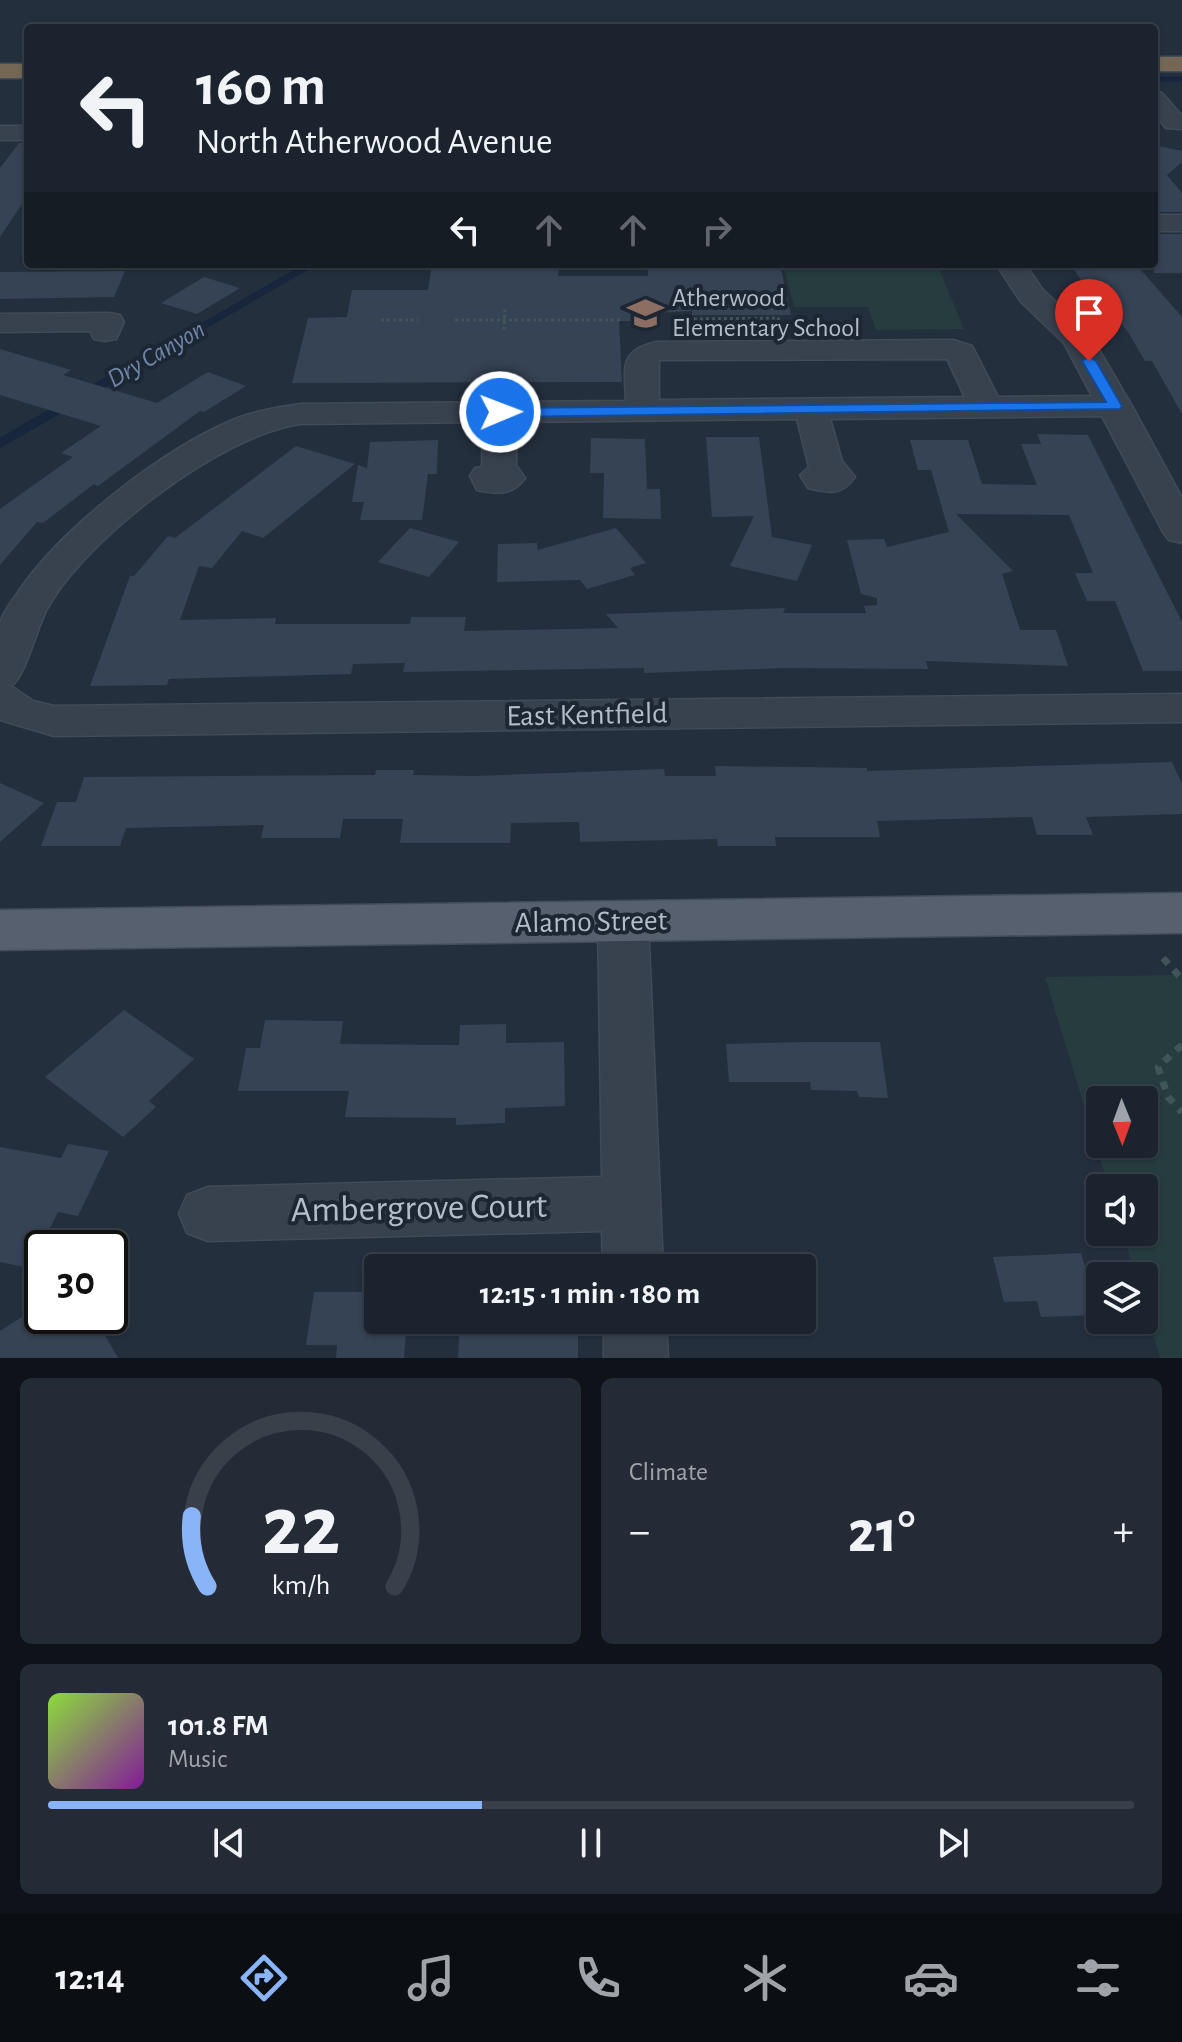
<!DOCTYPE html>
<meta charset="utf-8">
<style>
body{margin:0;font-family:"Alegreya Sans",sans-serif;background:#242b36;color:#f1f3f6;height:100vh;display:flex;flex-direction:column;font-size:30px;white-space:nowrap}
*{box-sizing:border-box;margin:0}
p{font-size:26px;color:#a0a4aa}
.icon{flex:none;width:44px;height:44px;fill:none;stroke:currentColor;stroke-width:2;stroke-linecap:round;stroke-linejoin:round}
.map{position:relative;height:1358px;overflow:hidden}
.sheet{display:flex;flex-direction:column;gap:20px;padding:20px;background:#0f1319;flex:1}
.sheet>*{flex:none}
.hud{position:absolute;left:24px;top:24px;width:1134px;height:244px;border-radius:8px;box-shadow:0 2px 6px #0004,0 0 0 2px #39404a;background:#1b232e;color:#f1f3f6;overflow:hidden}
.needle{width:52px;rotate:179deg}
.fabs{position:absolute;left:1086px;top:1086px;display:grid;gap:16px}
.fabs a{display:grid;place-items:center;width:72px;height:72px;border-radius:8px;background:#1b232e;box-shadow:0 2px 6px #0004,0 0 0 2px #39404a;font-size:40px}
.speed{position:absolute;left:24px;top:1230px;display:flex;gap:16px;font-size:40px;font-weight:700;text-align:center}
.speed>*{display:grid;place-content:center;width:104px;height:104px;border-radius:50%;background:#1b232e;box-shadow:0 2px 6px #0004,0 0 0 2px #39404a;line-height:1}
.speed .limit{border:4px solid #111;border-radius:12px;background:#fff;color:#111}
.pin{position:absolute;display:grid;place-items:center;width:68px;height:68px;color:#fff;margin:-82px -34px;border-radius:50% 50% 50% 0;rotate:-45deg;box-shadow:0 0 8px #0007}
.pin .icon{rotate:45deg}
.me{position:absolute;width:88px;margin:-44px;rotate:89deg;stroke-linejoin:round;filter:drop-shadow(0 0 6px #0008)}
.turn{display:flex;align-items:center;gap:28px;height:168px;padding:0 40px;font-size:36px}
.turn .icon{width:104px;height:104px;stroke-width:2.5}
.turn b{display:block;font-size:56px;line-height:68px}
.lanes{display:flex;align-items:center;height:76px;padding:0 40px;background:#0003;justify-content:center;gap:40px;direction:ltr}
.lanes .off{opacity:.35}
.big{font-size:60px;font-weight:700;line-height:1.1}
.sheet .card{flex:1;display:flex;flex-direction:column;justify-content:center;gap:12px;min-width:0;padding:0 28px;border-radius:12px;background:#242b36}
.sheet .dial{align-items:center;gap:0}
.dial svg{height:208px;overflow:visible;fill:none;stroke:#39404a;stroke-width:7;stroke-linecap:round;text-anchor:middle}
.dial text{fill:#f1f3f6;stroke:none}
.song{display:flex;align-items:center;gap:24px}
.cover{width:96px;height:96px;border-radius:12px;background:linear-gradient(135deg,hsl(90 70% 55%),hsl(290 70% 35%))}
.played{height:8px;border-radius:4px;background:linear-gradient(90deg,#8ab4f8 40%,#39404a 40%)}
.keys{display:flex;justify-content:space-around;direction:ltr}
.heat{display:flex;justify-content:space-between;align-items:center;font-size:44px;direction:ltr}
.sheet .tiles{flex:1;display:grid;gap:20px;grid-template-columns:1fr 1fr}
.card:last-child{grid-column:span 2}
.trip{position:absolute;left:364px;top:1254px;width:452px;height:80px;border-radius:8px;background:#1b232e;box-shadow:0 2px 6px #0004,0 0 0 2px #39404a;font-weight:700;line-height:80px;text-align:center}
.menu{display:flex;height:128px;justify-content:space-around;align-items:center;background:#0b0e12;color:#a0a4aa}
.menu .icon{width:56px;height:56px}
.menu .on{color:#8ab4f8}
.menu b{font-size:36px;color:#f1f3f6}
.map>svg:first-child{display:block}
.green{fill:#263c3f;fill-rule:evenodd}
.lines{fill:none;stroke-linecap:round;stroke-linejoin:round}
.stream-far2{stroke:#17263c;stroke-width:5}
.stream-far1{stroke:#17263c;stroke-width:7}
.stream{stroke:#17263c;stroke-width:9}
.building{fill:#364354}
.minor-casing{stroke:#414a57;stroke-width:3}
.major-casing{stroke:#414a57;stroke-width:3}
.highway-casing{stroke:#434c59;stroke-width:3}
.path-far1{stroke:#3f5557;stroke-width:3;stroke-dasharray:3 3;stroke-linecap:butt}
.path{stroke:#3f5557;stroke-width:7;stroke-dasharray:8 8;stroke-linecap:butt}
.minor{fill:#38414e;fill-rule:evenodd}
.major{fill:#56606e;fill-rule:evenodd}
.highway{fill:#746855;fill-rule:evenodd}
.route{fill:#1a73e8;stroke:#114b97;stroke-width:2}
.labels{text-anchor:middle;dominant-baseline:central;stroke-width:8;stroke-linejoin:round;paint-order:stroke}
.far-poi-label{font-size:26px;fill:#b4bcc9;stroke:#1d2633;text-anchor:start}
.far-water-label{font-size:26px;font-style:italic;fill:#6d86a8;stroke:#1d2633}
.street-label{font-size:30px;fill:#b4bcc9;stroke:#1d2633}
.near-street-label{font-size:36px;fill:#b4bcc9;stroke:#1d2633}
</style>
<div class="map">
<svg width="1182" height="1358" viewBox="0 0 1182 1358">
<rect width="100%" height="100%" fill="#242f3e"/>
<!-- green -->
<g class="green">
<polygon points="783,264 937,264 964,329 876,330 868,307 794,307"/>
<path d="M1182,975V1358H1160L1144,1304V1276H1136L1122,1232H1144V1188H1109L1045,977ZM1144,1100V1144H1100V1100Z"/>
</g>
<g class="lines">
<!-- stream-far2 -->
<polyline class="stream-far2" points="1154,79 1182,79"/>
<!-- stream-far1 -->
<polyline class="stream-far1" points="123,372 311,264"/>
<!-- stream -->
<g class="stream">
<polyline points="88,392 127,370"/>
<polyline points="0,443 64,406"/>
</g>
</g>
<!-- building -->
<g class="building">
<polygon points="19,143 28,143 28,195 0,237 0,168"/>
<polygon points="1154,145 1182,151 1182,162 1167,175 1182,193 1182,212 1154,212"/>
<rect x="1154" y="234" width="28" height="39"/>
<polygon points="432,264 559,264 558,276 648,276 647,264 780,264 791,315 692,315 692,311 656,313 656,321 619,321 622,382 292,383 308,318 347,317 352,290 428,290"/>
<polygon points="1071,264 1111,264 1115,270 1141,270 1182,317 1182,414 1152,361 1145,361 1128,332 1097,295 1090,295"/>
<polygon points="125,271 114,297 0,299 0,272"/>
<polygon points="204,277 240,288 197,314 161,303"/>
<polygon points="0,349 71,370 63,375 157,403 208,372 246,386 204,412 200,411 98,486 94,484 43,523 37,522 0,565 0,509 73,457 61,453 101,426 0,395"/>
<polygon points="1037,434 1088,435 1182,622 1182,671 1143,671 1115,601 1087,601 1075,573 1093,573 1069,515 956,514 1013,571 1002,574 1020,630 1056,630 1068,666 926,661 928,669 786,668 644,673 644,668 403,672 405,663 353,664 351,674 169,679 167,685 90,686 130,576 134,576 168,536 175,538 296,446 355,464 263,538 242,531 212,568 199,566 180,620 276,618 275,624 410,624 411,617 466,617 464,631 618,628 606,614 785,608 783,613 866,613 864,606 877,605 877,598 861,594 847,540 884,539 887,547 949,532 931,470 918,470 910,440 968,440 982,484 1037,485 1021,444 1041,444"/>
<polygon points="706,437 759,437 772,537 812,545 797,581 730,566 754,516 712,517"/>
<polygon points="591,438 645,439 647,489 660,489 661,519 603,518 604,473 590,473"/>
<polygon points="438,440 437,474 428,474 422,520 360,520 364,502 352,502 358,465 367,468 370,442"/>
<polygon points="410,528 459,542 429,577 378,562"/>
<polygon points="616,528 646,563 630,568 635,575 587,589 580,580 497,582 498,544 537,543 538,550"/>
<polygon points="1172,762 1182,784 1182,814 1086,817 1093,835 1037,835 1032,817 877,821 880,837 775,837 776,846 718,846 717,839 580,842 579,822 511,823 510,843 400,843 403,819 343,819 340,838 261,838 264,825 126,828 120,846 41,846 57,802 76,802 84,777 375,775 376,770 414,770 413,775 474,776 664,769 665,776 716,776 715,766 867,768 867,771"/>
<polygon points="0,783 44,803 0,842"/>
<polygon points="124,1010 194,1059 149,1101 156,1107 123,1137 45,1077"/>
<polygon points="265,1020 343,1021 340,1044 459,1045 460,1025 506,1024 506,1043 564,1042 565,1106 505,1108 505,1123 456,1125 456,1118 345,1117 349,1091 238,1091 246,1048 260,1048"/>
<polygon points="806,1042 880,1042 888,1098 859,1097 857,1091 811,1090 810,1082 729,1082 726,1044"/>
<polygon points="68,1144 109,1151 78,1216 58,1212 30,1268 0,1262 0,1147 61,1158"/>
<polygon points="1081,1253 1099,1315 1041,1317 1037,1301 1004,1302 993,1257"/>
<polygon points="314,1292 378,1292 378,1322 407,1322 404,1358 336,1358 337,1345 306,1345"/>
<polygon points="42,1304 42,1316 94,1316 118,1358 0,1358 0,1331"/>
<polygon points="460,1320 578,1320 578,1358 458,1358"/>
</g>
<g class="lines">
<defs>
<g id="minor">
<polygon points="1154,91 1162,93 1182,116 1182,129 1166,128 1154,113"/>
<rect x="0" y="126" width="28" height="14"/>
<rect x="1154" y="215" width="28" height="16"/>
<path d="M996,264H1025L1043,290L1088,331L1132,406L1182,498V543L1169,540L1163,532L1102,416L830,419L842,461L855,477C842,496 829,493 808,488L800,475L809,467L797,419L517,422L516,465L525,478C512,496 497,494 477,490L470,476L475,468L482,467L483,422L300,424C221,435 85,539 47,609C37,627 25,678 11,686L33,701L54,706L1182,694V722L54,736L0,720C0,696 0,644 0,623C3,612 12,601 18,592C62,527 163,449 235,419C256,411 278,407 300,404L626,401C625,368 618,351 656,342L953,340L972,346L998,397L1092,396L1064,343L1021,302ZM947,359L965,397L659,400V360Z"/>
<polygon points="109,313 120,315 124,322 116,339 105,341 94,339 90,331 0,332 0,314"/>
<polygon points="623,902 641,907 648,921 663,1268 603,1268 602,1231 208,1241 187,1233 179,1214 187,1195 208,1187 602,1177 598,921 605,907"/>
<polygon points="604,1320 666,1320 668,1358 604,1358"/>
</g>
<polygon id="major" points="1182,893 1182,933 0,950 0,910"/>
<g id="highway">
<rect x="1154" y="57" width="28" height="14"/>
<rect x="0" y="64" width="28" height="14"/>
</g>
</defs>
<!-- minor casing -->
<use href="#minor" class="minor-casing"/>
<!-- major casing -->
<use href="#major" class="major-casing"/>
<!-- highway casing -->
<use href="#highway" class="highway-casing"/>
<!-- path-far1 -->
<g class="path-far1">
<polyline points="381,320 418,320"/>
<polyline points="455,320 623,320"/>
<polyline points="688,326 689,319 778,318 781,326"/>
<polyline points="504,330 505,306"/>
</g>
<!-- path -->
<g class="path">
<polyline points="1163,958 1182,979"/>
<polyline points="1182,1045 1158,1067 1168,1097 1182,1112"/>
</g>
<!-- minor -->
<use href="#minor" class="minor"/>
<!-- major -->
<use href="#major" class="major"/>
<!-- highway -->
<use href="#highway" class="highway"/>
</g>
<!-- route -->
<polygon class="route" points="1089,357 1096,361 1122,406 1120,409 500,417 493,412 500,408 1106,402 1082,361"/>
<!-- icons -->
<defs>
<symbol id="school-bare" viewBox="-9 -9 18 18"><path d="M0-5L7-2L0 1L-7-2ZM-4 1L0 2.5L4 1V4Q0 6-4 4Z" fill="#8d6e63" stroke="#1d2633" stroke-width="2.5" paint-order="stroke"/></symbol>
</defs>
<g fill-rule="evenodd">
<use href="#school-bare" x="620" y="288" width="51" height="51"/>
</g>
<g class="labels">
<!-- far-poi labels -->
<g class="far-poi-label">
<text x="672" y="298">Atherwood<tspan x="672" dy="30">Elementary School</tspan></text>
</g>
<!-- far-water labels -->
<g class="far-water-label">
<text transform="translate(156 354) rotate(-30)">Dry Canyon</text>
</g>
<!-- street labels -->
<g class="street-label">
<text transform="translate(587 715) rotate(-1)">East Kentfield</text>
<text transform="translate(591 922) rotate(-1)">Alamo Street</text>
</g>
<!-- near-street labels -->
<g class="near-street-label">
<text transform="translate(419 1208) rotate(-1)">Ambergrove Court</text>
</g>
</g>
</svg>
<div class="fabs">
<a><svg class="needle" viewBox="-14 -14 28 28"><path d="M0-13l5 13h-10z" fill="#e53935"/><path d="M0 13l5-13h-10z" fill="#a0a4aa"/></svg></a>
<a><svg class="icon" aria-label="sound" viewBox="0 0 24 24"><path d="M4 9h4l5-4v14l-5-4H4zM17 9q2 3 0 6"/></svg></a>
<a><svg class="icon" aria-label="layers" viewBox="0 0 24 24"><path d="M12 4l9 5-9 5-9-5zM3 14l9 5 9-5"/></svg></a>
</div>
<div class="speed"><div class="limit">30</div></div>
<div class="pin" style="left:1089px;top:361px;background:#d93025"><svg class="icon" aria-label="arrive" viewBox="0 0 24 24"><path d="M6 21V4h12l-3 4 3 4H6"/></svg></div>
<svg class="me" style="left:500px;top:412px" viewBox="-20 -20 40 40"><circle r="17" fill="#1a73e8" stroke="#fff" stroke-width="3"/><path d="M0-11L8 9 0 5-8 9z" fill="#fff"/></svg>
<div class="trip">12:15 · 1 min · 180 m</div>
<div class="hud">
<div class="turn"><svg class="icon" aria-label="left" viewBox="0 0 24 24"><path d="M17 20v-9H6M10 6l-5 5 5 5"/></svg><div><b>160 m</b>North Atherwood Avenue</div></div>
<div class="lanes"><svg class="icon" aria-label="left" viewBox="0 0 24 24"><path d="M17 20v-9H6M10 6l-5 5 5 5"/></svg><svg class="icon off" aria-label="ahead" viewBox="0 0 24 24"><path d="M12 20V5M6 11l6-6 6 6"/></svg><svg class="icon off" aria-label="ahead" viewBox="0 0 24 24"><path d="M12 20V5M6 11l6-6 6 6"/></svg><svg class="icon off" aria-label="right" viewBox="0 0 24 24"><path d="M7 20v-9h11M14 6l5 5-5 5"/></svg></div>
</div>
</div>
<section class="sheet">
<div class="tiles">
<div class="card dial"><svg viewBox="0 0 100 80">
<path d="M14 69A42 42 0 1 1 86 69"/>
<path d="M14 69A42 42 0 0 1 8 42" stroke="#8ab4f8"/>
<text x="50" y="56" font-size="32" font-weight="700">22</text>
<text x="50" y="72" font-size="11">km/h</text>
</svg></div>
<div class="card"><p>Climate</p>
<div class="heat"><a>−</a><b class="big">21°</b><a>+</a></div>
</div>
<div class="card">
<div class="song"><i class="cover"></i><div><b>101.8 FM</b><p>Music</p></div></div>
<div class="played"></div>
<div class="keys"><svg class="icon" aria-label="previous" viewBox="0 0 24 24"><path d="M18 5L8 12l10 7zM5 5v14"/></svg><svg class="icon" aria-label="pause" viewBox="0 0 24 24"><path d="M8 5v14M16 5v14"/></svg><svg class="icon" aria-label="next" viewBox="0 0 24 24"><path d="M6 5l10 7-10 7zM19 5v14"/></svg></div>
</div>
</div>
</section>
<nav class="menu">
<b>12:14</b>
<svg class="icon on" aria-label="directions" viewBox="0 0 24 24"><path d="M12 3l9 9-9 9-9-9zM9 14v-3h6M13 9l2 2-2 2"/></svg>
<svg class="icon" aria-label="music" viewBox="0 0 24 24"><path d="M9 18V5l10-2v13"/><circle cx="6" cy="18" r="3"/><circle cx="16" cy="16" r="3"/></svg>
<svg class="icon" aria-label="phone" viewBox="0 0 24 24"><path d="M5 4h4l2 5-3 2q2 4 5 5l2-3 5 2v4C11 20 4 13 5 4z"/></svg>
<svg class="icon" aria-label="climate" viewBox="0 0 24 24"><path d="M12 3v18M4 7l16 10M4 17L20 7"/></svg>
<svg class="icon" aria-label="car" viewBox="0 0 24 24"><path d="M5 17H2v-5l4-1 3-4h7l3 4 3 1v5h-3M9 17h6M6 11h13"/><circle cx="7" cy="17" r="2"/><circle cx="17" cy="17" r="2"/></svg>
<svg class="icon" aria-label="filters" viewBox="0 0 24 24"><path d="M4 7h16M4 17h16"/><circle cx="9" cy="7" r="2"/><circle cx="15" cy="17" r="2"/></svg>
</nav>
